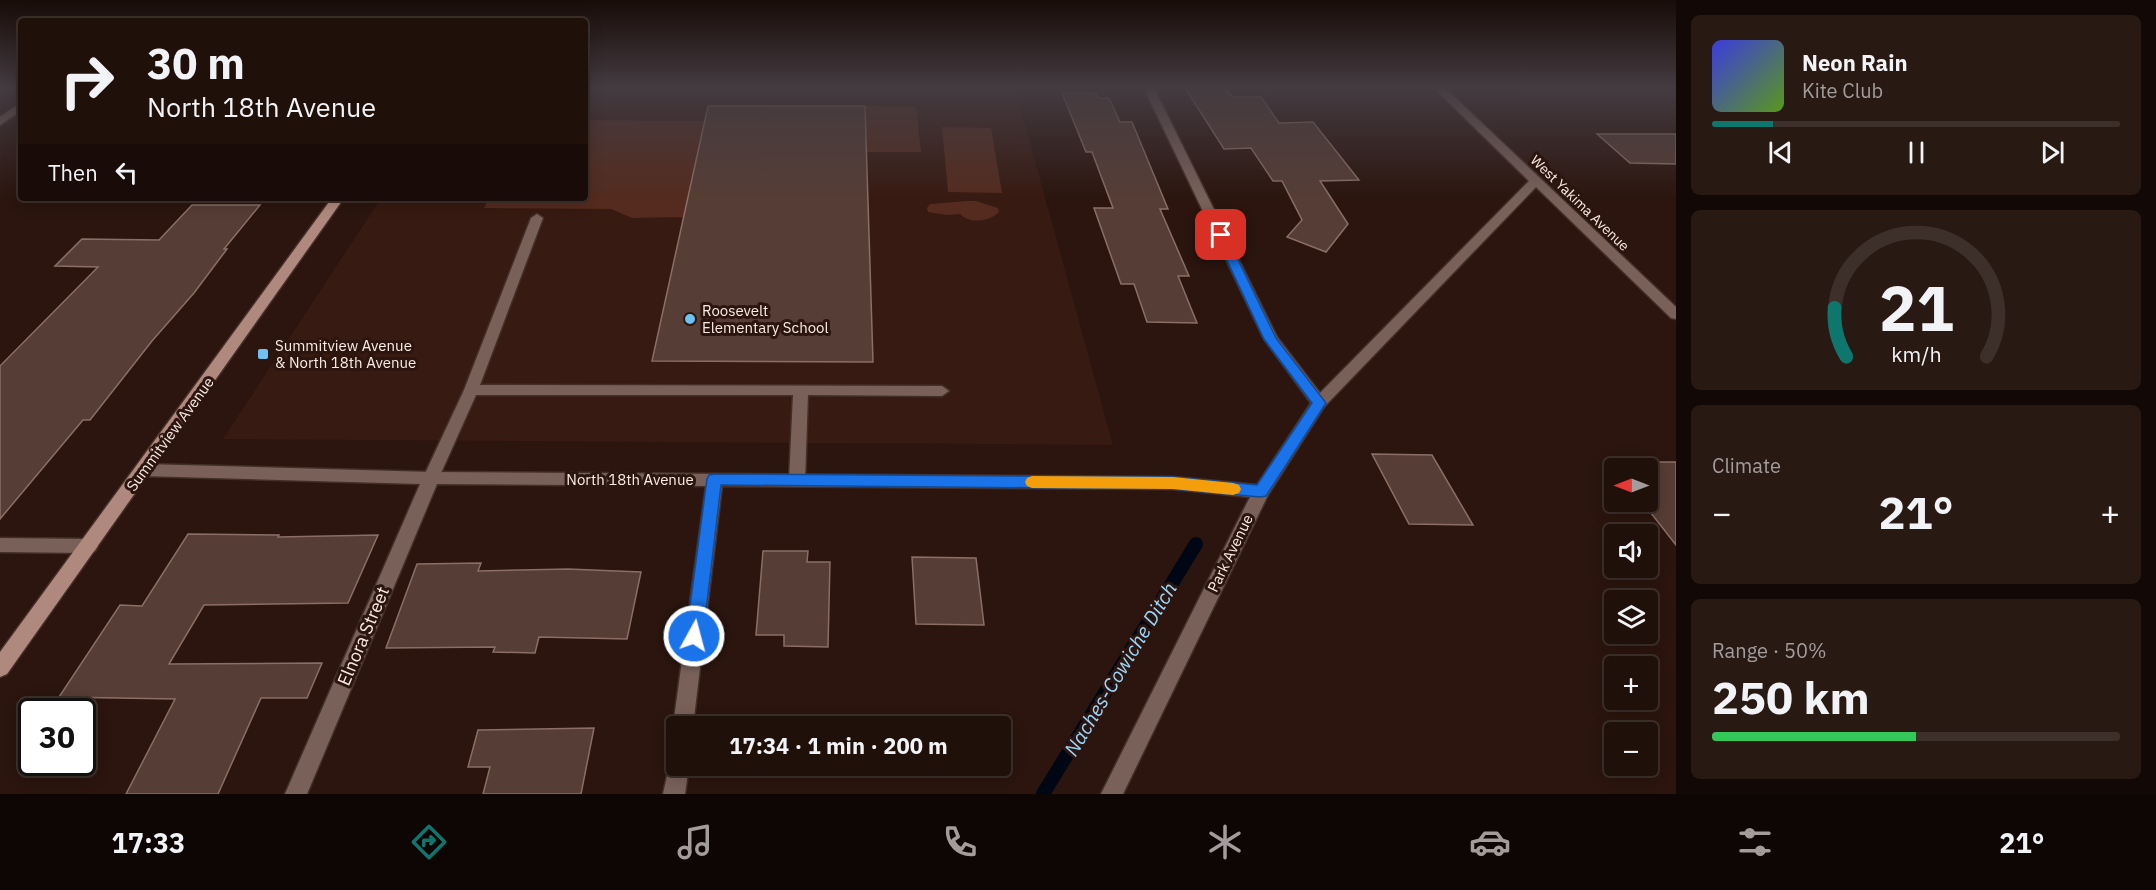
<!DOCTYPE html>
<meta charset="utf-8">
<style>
body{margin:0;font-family:"IBM Plex Sans",sans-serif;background:#281913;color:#f1f3f6;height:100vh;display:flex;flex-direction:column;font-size:22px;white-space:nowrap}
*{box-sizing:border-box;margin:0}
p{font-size:20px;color:#a29d9c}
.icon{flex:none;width:33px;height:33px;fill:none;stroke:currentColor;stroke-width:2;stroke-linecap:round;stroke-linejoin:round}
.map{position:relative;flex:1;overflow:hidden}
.sheet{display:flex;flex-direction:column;gap:15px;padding:15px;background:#120906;width:480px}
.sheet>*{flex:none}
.banner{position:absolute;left:18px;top:18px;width:570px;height:183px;border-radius:6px;box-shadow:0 3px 15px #0003,0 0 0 2px #3d302b;background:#20100a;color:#f1f3f6;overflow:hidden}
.needle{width:39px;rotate:270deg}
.tools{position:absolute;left:1604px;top:458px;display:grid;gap:12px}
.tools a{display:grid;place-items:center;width:54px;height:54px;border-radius:6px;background:#20100a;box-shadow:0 3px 15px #0003,0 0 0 2px #3d302b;font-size:30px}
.speed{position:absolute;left:18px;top:698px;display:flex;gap:12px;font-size:30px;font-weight:700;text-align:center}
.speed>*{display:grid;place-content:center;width:78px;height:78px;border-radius:50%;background:#20100a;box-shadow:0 3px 15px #0003,0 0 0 2px #3d302b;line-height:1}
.speed .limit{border:3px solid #111;border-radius:9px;background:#fff;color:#111}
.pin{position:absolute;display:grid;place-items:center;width:51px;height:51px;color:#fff;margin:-26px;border-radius:12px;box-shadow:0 3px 9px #0006}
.me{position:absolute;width:66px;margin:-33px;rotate:7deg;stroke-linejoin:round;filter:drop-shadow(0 0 4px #0008)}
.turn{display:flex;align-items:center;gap:21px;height:126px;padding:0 30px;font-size:27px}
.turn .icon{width:78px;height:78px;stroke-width:2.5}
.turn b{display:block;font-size:42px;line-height:51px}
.then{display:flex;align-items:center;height:57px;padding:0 30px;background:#0003;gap:12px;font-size:22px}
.big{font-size:45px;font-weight:700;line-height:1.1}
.sheet .tile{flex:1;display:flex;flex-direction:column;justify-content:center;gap:9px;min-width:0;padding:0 21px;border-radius:9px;background:#281913}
.sheet .dial{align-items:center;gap:0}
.dial svg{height:156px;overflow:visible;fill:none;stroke:#3d302b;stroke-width:7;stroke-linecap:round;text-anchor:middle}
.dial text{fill:#f1f3f6;stroke:none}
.song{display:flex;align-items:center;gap:18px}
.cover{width:72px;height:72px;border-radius:9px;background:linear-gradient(135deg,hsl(240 70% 55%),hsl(90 70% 35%))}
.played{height:6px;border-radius:3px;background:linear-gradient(90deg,#0f766e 15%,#3d302b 15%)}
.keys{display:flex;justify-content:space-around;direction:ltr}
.heat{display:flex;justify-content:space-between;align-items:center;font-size:33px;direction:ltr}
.charge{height:9px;border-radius:4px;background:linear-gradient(90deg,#34c759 50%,#3d302b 0)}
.trip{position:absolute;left:666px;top:716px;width:345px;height:60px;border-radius:6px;background:#20100a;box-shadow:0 3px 15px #0003,0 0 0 2px #3d302b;font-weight:700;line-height:60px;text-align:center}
.tabs{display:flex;height:96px;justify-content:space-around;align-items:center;background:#0d0604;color:#a29d9c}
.tabs .icon{width:42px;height:42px}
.tabs .current{color:#0f766e}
.tabs b{font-size:27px;color:#f1f3f6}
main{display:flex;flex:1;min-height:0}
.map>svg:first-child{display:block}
.built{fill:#371a11}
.green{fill:#542b1e}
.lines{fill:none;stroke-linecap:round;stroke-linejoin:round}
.stream{stroke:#000714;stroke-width:14}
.building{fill:#563d35;stroke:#8b6f66;stroke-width:1.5}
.lane-casing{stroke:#442f28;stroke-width:3}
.street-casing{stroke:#442f28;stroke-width:3}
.secondary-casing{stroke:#442f28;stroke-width:3}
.lane{fill:#79615a;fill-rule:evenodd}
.street{fill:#79615a;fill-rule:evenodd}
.secondary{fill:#af897d;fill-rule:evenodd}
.route{fill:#1a73e8;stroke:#114b97;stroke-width:1.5}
.slow{fill:#f59e0b}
.poi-dot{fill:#6dc2f3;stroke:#2b150e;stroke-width:2}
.labels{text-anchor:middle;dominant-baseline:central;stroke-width:6;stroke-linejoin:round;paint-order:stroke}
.far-street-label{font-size:14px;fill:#faeae4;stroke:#2b150e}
.poi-label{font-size:15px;fill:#faeae4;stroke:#2b150e;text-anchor:start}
.street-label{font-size:15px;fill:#faeae4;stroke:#2b150e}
.near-street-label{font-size:18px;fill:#faeae4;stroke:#2b150e}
.near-water-label{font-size:20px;font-style:italic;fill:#9ad9ff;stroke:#2b150e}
</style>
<main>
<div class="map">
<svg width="1676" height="794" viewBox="0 0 1676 794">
<rect width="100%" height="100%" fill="#2b150e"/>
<!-- built -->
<polygon class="built" points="585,88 1015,88 1113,445 223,439 381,198 585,198"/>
<!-- green -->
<g class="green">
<polygon points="865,106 916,107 921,152 867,152"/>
<polygon points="585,120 705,121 684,217 632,218 611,209 484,208 489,198 585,198"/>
<polygon points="942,127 991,128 1002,193 948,192"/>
<path d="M968,201H976L998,208L999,212C989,222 970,224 960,214L947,215L928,212L927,208L930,204Z"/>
</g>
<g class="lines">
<!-- stream -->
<polyline class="stream" points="1043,794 1196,544"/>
</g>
<!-- building -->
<g class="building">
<polygon points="1185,88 1226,88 1232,97 1261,97 1279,123 1313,122 1359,180 1320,181 1348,224 1326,252 1287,237 1302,220 1282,181 1273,181 1251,148 1224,149"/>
<polygon points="1062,93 1095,93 1098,98 1109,98 1120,122 1132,122 1168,209 1160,209 1189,276 1178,276 1197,323 1147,322 1134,284 1121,284 1094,208 1113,208 1092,152 1086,152"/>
<polygon points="708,106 865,106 873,362 652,361"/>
<polygon points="1597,134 1676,134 1676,164 1630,163"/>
<polygon points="192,205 260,205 224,249 227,249 194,293 152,341 90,420 83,420 0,519 0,366 98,267 55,266 82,239 159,240"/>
<polygon points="1372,454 1432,455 1473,525 1409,524"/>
<polygon points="1647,462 1676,462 1676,545 1647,508"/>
<polygon points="188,534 279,535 278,537 378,535 348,603 204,605 169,664 322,663 307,698 261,698 218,794 126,794 175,699 59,697 120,605 142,606"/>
<polygon points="763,551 808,551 807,562 830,562 828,647 784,646 784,635 756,635"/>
<polygon points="912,557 976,558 984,625 916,624"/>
<polygon points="481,563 478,571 568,569 641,572 627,639 539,637 535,653 493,652 495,647 386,648 417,564"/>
<polygon points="594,728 581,794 483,794 490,767 468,767 478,730"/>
</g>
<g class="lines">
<defs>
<polygon id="lane" points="537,214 543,218 480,385 942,386 949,391 942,396 808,395 805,480 803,484 797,486 791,484 789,480 793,395 476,395 437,482 431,484 425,482 423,478 464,390 531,218"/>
<g id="street">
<polygon points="1144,88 1154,88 1277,337 1320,393 1529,181 1434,88 1445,88 1676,307 1676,319 1671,318 1536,187 1324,407 1268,495 1123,794 1101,794 1250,497 1173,489 722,486 693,726 676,726 676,733 673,726 706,486 437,484 307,794 285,794 420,484 144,476 138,474 136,470 138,466 144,464 431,472 1173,477 1257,485 1311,403 1264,339"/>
<polygon points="21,103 21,111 0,125 0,117"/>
<polygon points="0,538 89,539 95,541 98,546 95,551 89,553 0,552"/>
<polygon points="676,755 676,765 689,765 685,794 663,794 671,758"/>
</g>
<polygon id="secondary" points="332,198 344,198 7,674 0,677 0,652"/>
</defs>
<!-- lane casing -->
<use href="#lane" class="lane-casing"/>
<!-- street casing -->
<use href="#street" class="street-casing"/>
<!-- secondary casing -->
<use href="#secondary" class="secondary-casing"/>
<!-- lane -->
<use href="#lane" class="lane"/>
<!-- street -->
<use href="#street" class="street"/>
<!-- secondary -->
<use href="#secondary" class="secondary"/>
</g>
<!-- sky -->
<linearGradient id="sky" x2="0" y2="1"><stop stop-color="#180c08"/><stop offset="0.44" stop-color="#443b41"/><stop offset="1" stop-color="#443b41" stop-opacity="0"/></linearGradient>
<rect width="1676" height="199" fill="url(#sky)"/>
<!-- route -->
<polygon class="route" points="1221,232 1226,235 1276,338 1326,403 1266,496 1260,497 1173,489 721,485 703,636 701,642 694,644 688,642 686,636 707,479 709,475 715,474 1173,477 1257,485 1312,403 1264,339 1215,235"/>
<!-- slow -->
<polygon class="slow" points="1032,476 1173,477 1233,483 1239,485 1241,489 1239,493 1233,495 1173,489 1032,488 1027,486 1025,482 1027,478"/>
<!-- markers -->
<g class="poi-dot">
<circle cx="690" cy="319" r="6"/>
<rect x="257" y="348" width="12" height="12" rx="3"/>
</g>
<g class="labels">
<!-- far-street labels -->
<g class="far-street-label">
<text transform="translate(1580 203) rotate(44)">West Yakima Avenue</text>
</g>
<!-- poi labels -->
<g class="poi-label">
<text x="702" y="310">Roosevelt<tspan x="702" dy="17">Elementary School</tspan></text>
<text x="275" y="345">Summitview Avenue<tspan x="275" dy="17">&amp; North 18th Avenue</tspan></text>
</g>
<!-- street labels -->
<g class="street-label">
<text transform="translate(170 434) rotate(-54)">Summitview Avenue</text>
<text x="630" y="479">North 18th Avenue</text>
<text transform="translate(1230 553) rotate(-64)">Park Avenue</text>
</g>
<!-- near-street labels -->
<g class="near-street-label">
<text transform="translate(363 636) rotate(-67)">Elnora Street</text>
</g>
<!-- near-water labels -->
<g class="near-water-label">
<text transform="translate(1120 669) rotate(-59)">Naches-Cowiche Ditch</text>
</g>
</g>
</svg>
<div class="tools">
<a><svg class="needle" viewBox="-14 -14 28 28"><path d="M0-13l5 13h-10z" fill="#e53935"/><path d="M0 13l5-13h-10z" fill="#a29d9c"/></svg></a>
<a><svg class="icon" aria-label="sound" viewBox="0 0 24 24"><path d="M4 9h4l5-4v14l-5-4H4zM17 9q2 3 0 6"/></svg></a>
<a><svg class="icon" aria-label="layers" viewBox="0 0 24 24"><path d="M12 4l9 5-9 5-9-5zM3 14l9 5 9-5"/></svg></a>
<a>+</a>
<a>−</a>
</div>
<div class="speed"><div class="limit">30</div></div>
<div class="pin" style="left:1221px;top:235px;background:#d93025"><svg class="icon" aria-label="arrive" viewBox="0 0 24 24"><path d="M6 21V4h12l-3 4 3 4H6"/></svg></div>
<svg class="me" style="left:694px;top:636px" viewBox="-20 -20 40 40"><circle r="17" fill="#1a73e8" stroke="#fff" stroke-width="3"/><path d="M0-11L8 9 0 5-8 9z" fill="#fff"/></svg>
<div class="trip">17:34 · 1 min · 200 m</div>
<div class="banner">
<div class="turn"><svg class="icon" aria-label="right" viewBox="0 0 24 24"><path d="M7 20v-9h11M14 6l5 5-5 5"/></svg><div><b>30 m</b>North 18th Avenue</div></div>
<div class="then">Then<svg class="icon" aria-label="left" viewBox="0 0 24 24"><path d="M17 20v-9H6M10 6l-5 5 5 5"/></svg></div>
</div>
</div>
<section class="sheet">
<div class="tile">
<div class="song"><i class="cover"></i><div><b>Neon Rain</b><p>Kite Club</p></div></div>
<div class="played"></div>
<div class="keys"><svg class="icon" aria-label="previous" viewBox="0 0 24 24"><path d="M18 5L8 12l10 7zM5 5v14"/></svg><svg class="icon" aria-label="pause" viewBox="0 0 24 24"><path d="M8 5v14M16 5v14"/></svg><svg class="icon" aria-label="next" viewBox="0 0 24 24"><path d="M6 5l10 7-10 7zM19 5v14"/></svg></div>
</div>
<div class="tile dial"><svg viewBox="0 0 100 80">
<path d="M14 69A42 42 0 1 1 86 69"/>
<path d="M14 69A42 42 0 0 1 8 44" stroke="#0f766e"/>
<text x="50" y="56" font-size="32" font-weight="700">21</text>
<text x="50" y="72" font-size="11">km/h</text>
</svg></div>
<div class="tile"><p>Climate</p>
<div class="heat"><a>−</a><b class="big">21°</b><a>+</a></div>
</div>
<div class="tile"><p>Range · 50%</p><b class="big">250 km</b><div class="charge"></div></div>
</section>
</main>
<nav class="tabs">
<b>17:33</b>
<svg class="icon current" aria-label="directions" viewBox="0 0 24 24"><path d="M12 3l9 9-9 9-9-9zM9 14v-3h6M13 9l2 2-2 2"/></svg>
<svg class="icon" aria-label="music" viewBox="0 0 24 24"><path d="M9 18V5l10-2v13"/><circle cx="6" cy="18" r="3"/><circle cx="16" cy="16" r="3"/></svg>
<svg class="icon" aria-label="phone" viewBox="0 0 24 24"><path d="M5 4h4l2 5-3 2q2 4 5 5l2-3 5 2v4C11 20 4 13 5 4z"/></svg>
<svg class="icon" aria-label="climate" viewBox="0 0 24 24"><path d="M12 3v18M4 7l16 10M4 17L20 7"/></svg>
<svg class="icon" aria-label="car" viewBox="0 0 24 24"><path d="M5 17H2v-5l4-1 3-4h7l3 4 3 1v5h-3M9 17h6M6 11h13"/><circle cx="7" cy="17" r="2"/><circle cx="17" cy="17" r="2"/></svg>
<svg class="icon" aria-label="filters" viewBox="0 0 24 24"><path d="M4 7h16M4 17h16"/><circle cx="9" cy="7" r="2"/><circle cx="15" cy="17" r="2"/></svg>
<b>21°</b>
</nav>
